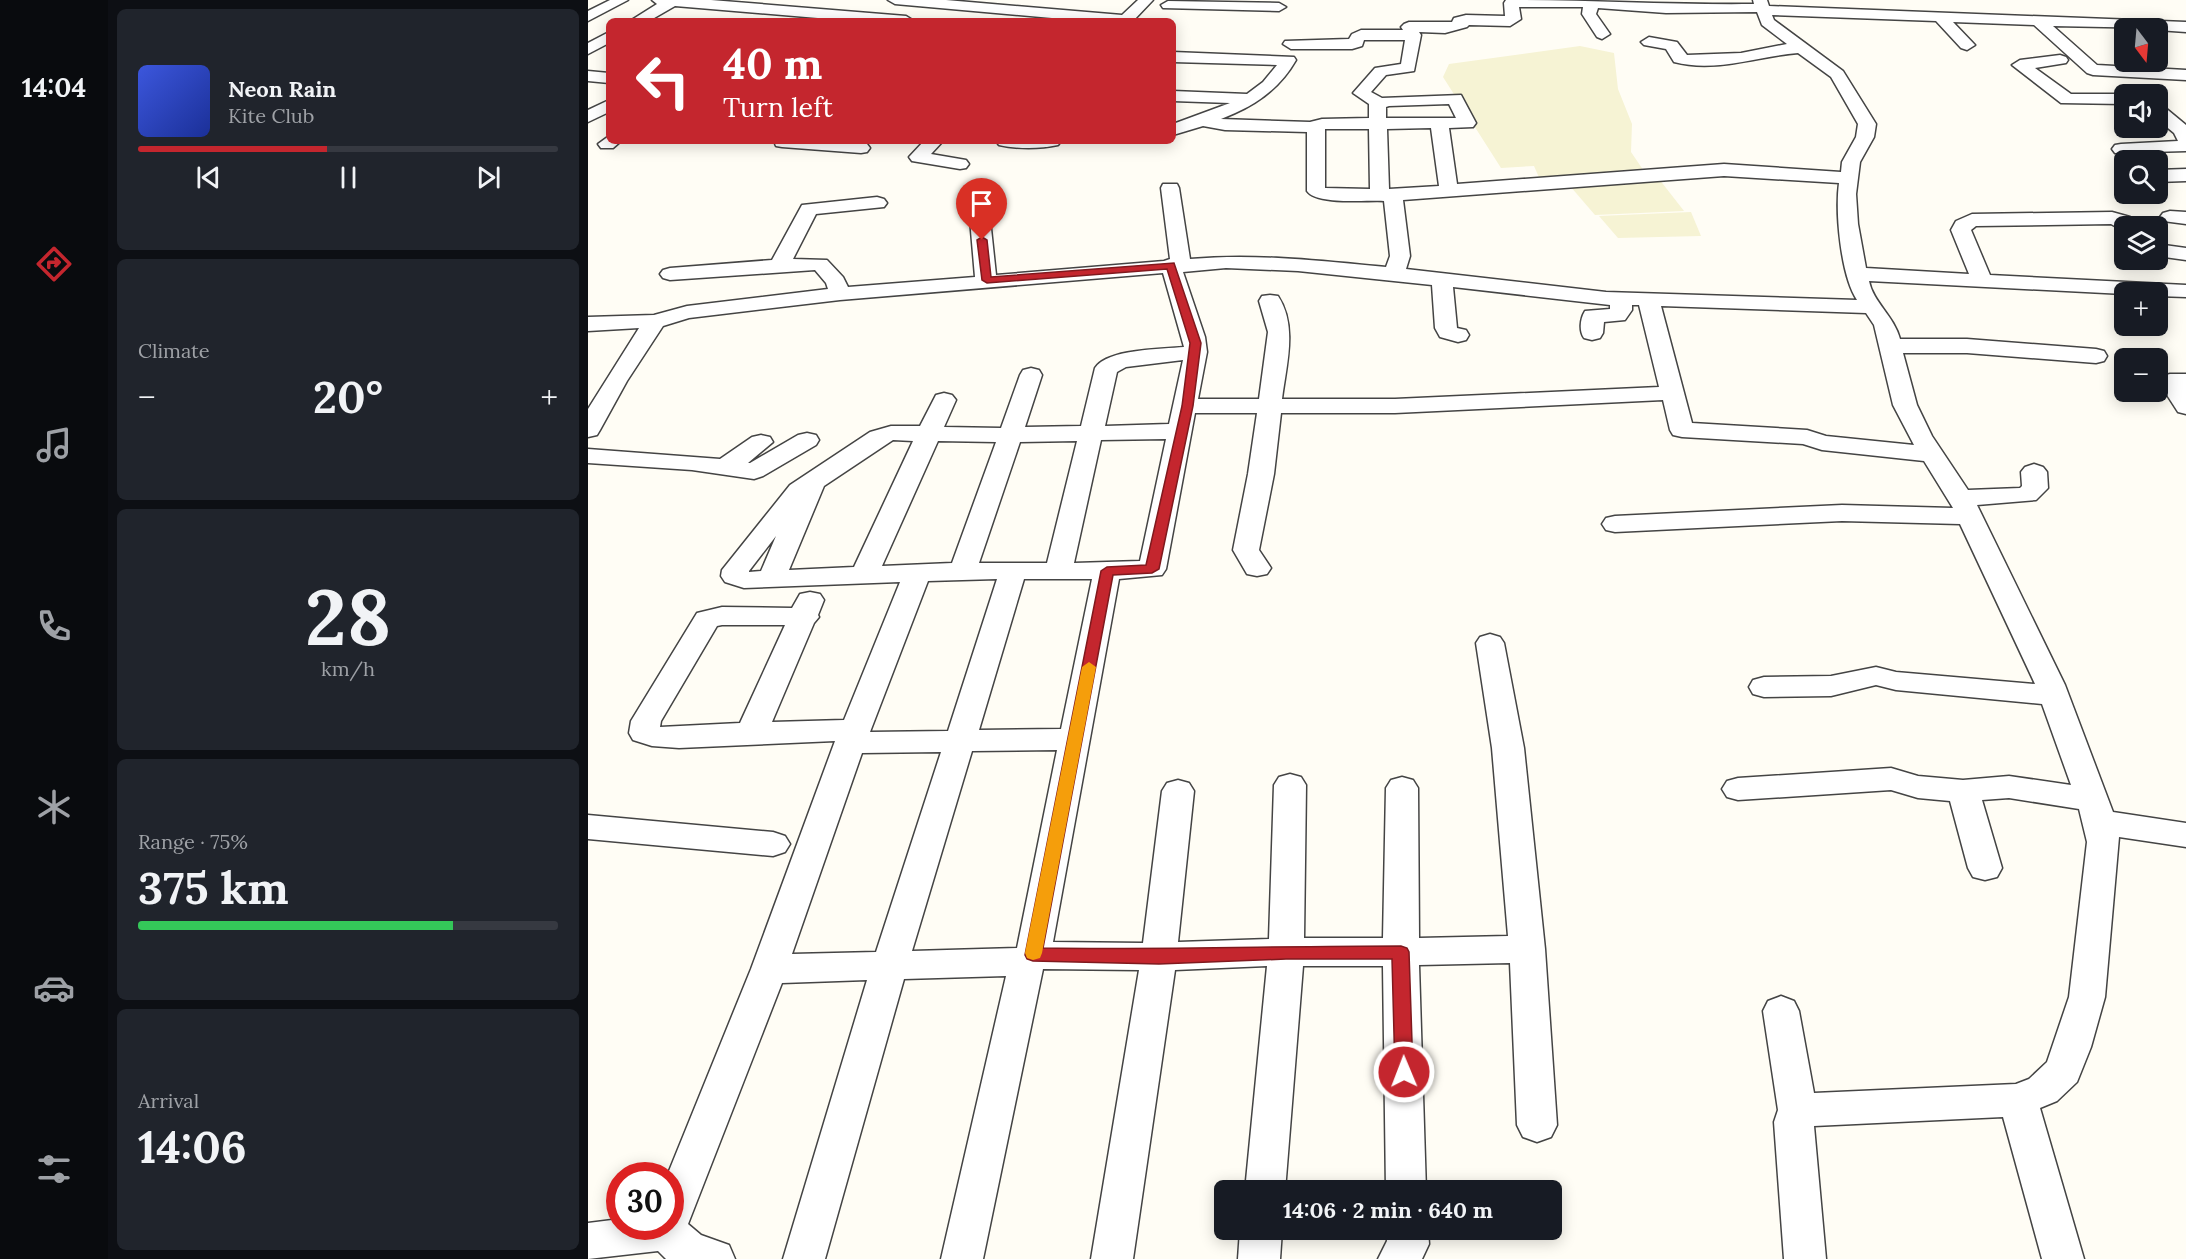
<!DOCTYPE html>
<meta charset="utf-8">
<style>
body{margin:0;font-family:Lora,serif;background:#20242c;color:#f1f3f6;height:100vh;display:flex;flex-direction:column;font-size:22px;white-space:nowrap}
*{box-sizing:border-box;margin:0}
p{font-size:20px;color:#9ea1a6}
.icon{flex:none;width:33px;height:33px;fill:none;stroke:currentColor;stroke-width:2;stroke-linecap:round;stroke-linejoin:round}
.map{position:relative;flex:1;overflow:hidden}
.details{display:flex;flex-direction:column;gap:9px;padding:9px;background:#0d0f14;width:480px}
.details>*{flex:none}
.hud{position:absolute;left:18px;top:18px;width:570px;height:126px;border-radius:9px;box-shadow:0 3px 15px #0003;background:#c4262e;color:#fff;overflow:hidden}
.needle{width:39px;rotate:164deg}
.fabs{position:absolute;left:1526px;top:18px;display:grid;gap:12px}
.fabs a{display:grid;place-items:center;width:54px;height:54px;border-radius:9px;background:#171b24;box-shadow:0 3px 15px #0003;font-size:30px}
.speed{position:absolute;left:18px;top:1162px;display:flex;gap:12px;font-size:30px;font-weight:700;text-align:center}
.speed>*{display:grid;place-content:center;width:78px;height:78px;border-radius:50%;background:#171b24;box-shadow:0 3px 15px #0003;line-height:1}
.speed .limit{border:9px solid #d22;background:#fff;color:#111}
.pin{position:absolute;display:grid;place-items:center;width:51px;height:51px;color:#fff;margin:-62px -26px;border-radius:50% 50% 50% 0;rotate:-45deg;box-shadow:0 0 6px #0007}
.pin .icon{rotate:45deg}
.me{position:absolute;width:66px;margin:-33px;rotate:359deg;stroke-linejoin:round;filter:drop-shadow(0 0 4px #0008)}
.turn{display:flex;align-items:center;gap:21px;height:126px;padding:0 18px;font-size:27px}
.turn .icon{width:78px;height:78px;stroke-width:2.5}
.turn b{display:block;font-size:42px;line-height:51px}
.big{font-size:45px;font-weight:800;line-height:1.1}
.details .widget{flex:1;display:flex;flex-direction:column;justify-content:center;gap:9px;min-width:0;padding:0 21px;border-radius:9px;background:#20242c}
.details .dial{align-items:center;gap:0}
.dial b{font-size:78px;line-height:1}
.song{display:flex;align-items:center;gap:18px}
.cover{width:72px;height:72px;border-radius:9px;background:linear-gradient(135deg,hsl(230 70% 55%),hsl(230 70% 35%))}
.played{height:6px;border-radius:3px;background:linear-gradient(90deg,#c4262e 45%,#363941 45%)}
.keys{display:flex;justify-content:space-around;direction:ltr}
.heat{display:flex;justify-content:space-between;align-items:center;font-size:33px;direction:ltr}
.charge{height:9px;border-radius:4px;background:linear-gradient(90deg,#34c759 75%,#363941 0)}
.trip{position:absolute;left:626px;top:1180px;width:348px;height:60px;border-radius:9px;background:#171b24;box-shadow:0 3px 15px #0003;font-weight:800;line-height:60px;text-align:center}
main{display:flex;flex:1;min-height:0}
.menu{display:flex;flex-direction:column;width:108px;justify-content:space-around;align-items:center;background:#090b0e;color:#9ea1a6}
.menu .icon{width:42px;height:42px}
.menu .on{color:#c4262e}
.menu b{font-size:27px;color:#f1f3f6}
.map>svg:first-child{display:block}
.farmland{fill:#f6f3d4}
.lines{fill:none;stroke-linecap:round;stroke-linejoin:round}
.minor-casing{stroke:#444;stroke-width:3}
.minor{fill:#fff;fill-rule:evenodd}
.route{fill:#c4262e;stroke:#7f191e;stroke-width:1.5}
.slow{fill:#f59e0b}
</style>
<main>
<nav class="menu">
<b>14:04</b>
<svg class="icon on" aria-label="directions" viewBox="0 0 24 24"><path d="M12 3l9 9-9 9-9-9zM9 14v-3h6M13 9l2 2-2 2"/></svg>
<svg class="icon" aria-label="music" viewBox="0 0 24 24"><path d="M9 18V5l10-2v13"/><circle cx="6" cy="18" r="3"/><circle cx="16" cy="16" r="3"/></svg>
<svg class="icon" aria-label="phone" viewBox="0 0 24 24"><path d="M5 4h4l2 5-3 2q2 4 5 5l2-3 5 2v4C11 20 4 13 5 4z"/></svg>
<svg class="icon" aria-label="climate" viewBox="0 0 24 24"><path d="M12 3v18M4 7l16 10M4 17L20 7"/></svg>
<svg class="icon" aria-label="car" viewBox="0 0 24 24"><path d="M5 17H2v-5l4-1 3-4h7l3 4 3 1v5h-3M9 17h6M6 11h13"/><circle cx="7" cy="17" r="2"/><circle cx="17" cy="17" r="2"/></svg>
<svg class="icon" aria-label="filters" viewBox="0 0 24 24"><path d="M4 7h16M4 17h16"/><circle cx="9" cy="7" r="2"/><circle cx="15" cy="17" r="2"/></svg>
</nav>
<section class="details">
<div class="widget">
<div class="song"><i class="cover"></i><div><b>Neon Rain</b><p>Kite Club</p></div></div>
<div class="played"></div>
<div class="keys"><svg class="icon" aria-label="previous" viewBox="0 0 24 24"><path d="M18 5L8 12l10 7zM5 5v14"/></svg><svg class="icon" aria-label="pause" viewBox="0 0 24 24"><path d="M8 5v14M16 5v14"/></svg><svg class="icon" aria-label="next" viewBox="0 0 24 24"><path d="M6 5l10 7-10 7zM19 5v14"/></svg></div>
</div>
<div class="widget"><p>Climate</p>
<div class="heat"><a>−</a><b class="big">20°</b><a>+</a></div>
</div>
<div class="widget dial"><b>28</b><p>km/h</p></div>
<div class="widget"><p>Range · 75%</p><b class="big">375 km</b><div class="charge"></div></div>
<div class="widget"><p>Arrival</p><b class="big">14:06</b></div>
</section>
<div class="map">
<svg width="1598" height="1259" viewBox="0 0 1598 1259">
<rect width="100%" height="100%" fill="#fffdf5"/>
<!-- farmland -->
<g class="farmland">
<polygon points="992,46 1026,53 1030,89 1044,124 1043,152 1060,177 953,182 946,166 913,168 855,77 861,64"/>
<polygon points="1071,179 1096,211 1007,215 982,186"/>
<polygon points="1103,212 1113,236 1030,238 1011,216"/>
</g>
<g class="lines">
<defs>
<g id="minor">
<polygon points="22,0 40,0 0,21 0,11"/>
<polygon points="64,0 123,0 318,16 326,21 265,21 87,6 61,21 42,21 69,4"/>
<polygon points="300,0 358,0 534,15 550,0 565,0 545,21 497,21 307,4"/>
<path d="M918,0C1001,0 1083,5 1166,4L1165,0H1179L1181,6L1598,22V32L1569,30V28L1465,26L1509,65L1598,70V80L1505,75L1499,73L1446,25L1365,22L1387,45L1379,50L1373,48L1348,21L1184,15L1186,20L1255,71L1288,124L1286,137L1272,162L1268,194L1270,224L1278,268L1381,274L1363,230L1368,221L1384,214L1524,212L1542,217L1551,226H1536V231L1523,224L1388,226L1383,230L1402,275L1598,285V297L1569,296V292L1536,294L1281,281C1285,302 1306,316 1312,339H1379L1508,349L1516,351L1519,356L1516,361L1508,363L1379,353H1315L1329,405L1344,436L1380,490L1432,488L1434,486L1433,472L1437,467L1446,464L1455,467L1459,472L1460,488L1448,500L1389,505L1477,685L1525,812L1598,823V847L1531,837L1517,997L1503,1047L1489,1082L1469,1101L1452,1108L1496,1259H1454L1415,1117L1226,1126L1238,1259H1196L1186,1122L1190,1110L1175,1011L1180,1001L1193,996L1206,1001L1211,1011L1226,1093L1428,1084L1441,1079L1459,1062L1481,997L1499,842L1491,809L1421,798L1394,800L1414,868L1409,877L1397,880L1385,877L1380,868L1362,801L1330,798L1303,790L1150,800L1139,797L1134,789L1139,781L1150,778L1303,768L1330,776L1375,780L1421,776L1483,785L1454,704L1308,690L1288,685L1243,696L1176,697L1165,694L1161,687L1165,680L1176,677L1243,676L1288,667L1308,672L1447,684L1372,524L1254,521L1027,532L1018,530L1014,524L1018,518L1027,516L1254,505L1365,508L1336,461L1234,450L1215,444L1094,437L1085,435L1082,430L1075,400L807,413H693L686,474L671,550L683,568L679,574L669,576L659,574L645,550L660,474L669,413H607L578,569L574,575L531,579L465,942L555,943L574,791L579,783L590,780L601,783L606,791L590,942L681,939L686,785L691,777L702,774L713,777L718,785L716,938H795L798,788L803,780L814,777L825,780L830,788L831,938L920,936L904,748L888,643L892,637L902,634L912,637L916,643L936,748L957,949L969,1125L963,1137L949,1142L935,1137L929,1125L922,963L831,965L838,1191H798L795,966H715L697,1191H657L679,966L587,970L545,1259H503L551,970L455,969L395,1259H353L418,976L316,979L237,1259H195L279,980L194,983L100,1224L113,1235L141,1245L147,1259H78L70,1251L0,1259V1223L32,1219V1227H82V1176H79L163,969L247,741L91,748L64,746L45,740L41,733L43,721L109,613L134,607L204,608L212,594L222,592L232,594L236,600L230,615L231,617L226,623L184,722L256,720L312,582L156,588L137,582L133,576L134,570L202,485L282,432L303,426H332L348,395L356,393L364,395L368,400L356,427L413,428L432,375L435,370L443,368L451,370L454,375L437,427L493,426L507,368C519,349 574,349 596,347L575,273L252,300L101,318L75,326L39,381L12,430L9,435L0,437V409L51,328L0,331V317L66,315L99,306L240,289L238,283L227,270L82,280L75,278L72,274L75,270L82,268L184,260L214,205L289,197L296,199L299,203L296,207L228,214L205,259L239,260L255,277L260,287L387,277L382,219L385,215H399L402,219L408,275L576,261L582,259L573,188L575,184H589L591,188L602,259C668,253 733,261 798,267L802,256L796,201C779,200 728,205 719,191V132L637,130L615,126L585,135V124L642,103L585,101V91L659,94L675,82L689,65L585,62V52L706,57L708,60C691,90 665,107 633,119L722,122L734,119L781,118V104L765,93L787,68L813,64L817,40H776L774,46L764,49H703L695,44L697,41L761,39L764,34L773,30H815L813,27L816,24L821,22H864L866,18L878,15L917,16L916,3ZM931,7H995L994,14L1009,37L1014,39L1022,34L1008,14L1010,8L1078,13L1169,12L1174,25L1199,44L1153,53L1099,55L1089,42L1061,37L1053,42L1056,45L1078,49L1086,62C1128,73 1170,56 1210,53L1243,77L1270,124L1268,137L1254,162L1253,172L1136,164L869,184L861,128L885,127L888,123L873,95L794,98L783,92L798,75L826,71L833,35L831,32L857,33L879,27L881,25L922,26L933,19ZM861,104L868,118H798V107L801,106ZM843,128L851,186L801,189L799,129ZM737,129H781L782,189L737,188ZM1136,176L1251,183C1247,213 1253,276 1269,300L1018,292L818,269L822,256L815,200ZM638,268L710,271L844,285L847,328L852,337L870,342L878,340L881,335L878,330L869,328L865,287L1022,305V309L997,311C992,319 991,331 996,338L1004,340L1012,338L1015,333L1016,322L1037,320L1044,310V305H1051L1071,387L807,399H694C698,366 710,326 690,296L682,295L674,296L671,301L680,332L671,399H610L619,352L617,337L595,272ZM1073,306L1278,313L1286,325L1305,405L1326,445L1238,436L1219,430L1104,423ZM595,360L581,424L517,426L529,372L538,367ZM578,439L552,561L486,563L513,440ZM305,440L325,441L266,567L201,570L236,486ZM350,441L408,442L364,563L294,566ZM489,441L459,563H391L432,442ZM188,536L173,571L161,572V571ZM409,579L360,731L282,732L340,581ZM436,579H504L473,729L391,730ZM134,625H197L152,723L72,727L73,721L129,626ZM469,750L429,948L324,951L384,751ZM353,752L288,952L204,954L274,753Z"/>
<polygon points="580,1 691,3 698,7 691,11 575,8 573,5"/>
<polygon points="21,32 21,43 0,54 0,43"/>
<polygon points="1472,55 1478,57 1480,60 1478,63 1447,68 1483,94 1538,94 1536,94 1536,104 1473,103 1424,65 1432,60"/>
<polygon points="0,71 21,73 21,83 0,81"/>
<polygon points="21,100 21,112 0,122 0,110"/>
<polygon points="1569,105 1575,106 1598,125 1598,151 1527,153 1524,149 1527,145 1533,144 1590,141 1586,133 1569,119"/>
<polygon points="21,136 21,141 33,141 25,148 13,148 10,144"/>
<path d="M186,141C216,141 250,137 279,144L282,148L279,152L273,153L194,147L188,146Z"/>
<polygon points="336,141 355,141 343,154 378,160 381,164 378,168 372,169 324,161 321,157"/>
<path d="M408,141H473L470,145C452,149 429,149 411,145Z"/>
<polygon points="1598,169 1598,181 1569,182 1569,170"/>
<polygon points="1582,211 1598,212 1598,224 1575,221 1572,217 1575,213"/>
<polygon points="1569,244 1598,248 1598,260 1569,256"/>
<polygon points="1582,374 1598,374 1598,414 1590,412 1570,381 1574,376"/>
<polygon points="219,433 228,435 231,440 228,445 175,476 166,479 104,470 0,463 0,449 132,459 164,437 173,435 182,437 185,442 160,463 162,463 210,435"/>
<polygon points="0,815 185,832 197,836 202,844 197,852 185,856 0,839"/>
<polygon points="652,1230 694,1230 692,1259 650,1259"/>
<polygon points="798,1230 840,1230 841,1244 834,1259 790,1259 799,1241"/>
</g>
</defs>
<!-- minor casing -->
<use href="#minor" class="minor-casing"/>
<!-- minor -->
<use href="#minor" class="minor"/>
</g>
<!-- route -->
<path class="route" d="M394,237L399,240L403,277L586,263L613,343L605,406L571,569L564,573L525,575L455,948C574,950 693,946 813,946L819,948L821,952L825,1072L822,1077L816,1079L809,1077L807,1072L804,959H698L571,964L445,961L439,959L437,955L513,571L519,567L558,565L594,406L602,343L579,269L399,283L394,280L389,240Z"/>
<!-- slow -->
<polygon class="slow" points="501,662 508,667 454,953 452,958 445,960 439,958 437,953 494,667"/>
</svg>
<div class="fabs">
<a><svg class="needle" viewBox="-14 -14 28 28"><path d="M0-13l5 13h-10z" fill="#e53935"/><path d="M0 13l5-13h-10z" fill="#9ea1a6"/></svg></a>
<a><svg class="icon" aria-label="sound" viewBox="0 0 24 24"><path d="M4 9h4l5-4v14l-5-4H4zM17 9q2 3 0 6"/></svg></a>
<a><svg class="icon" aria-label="search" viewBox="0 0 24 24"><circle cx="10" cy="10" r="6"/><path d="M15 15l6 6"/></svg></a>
<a><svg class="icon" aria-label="layers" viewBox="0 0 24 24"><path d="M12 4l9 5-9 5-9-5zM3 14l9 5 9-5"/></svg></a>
<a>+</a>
<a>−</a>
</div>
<div class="speed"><div class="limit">30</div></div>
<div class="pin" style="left:394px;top:240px;background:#d93025"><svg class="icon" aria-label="arrive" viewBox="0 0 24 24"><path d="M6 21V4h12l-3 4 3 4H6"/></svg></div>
<svg class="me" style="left:816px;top:1072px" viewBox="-20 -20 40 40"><circle r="17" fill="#c4262e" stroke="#fff" stroke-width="3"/><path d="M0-11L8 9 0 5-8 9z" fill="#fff"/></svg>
<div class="trip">14:06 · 2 min · 640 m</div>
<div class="hud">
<div class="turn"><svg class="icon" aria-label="left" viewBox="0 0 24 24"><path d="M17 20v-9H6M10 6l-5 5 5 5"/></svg><div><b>40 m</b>Turn left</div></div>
</div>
</div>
</main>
